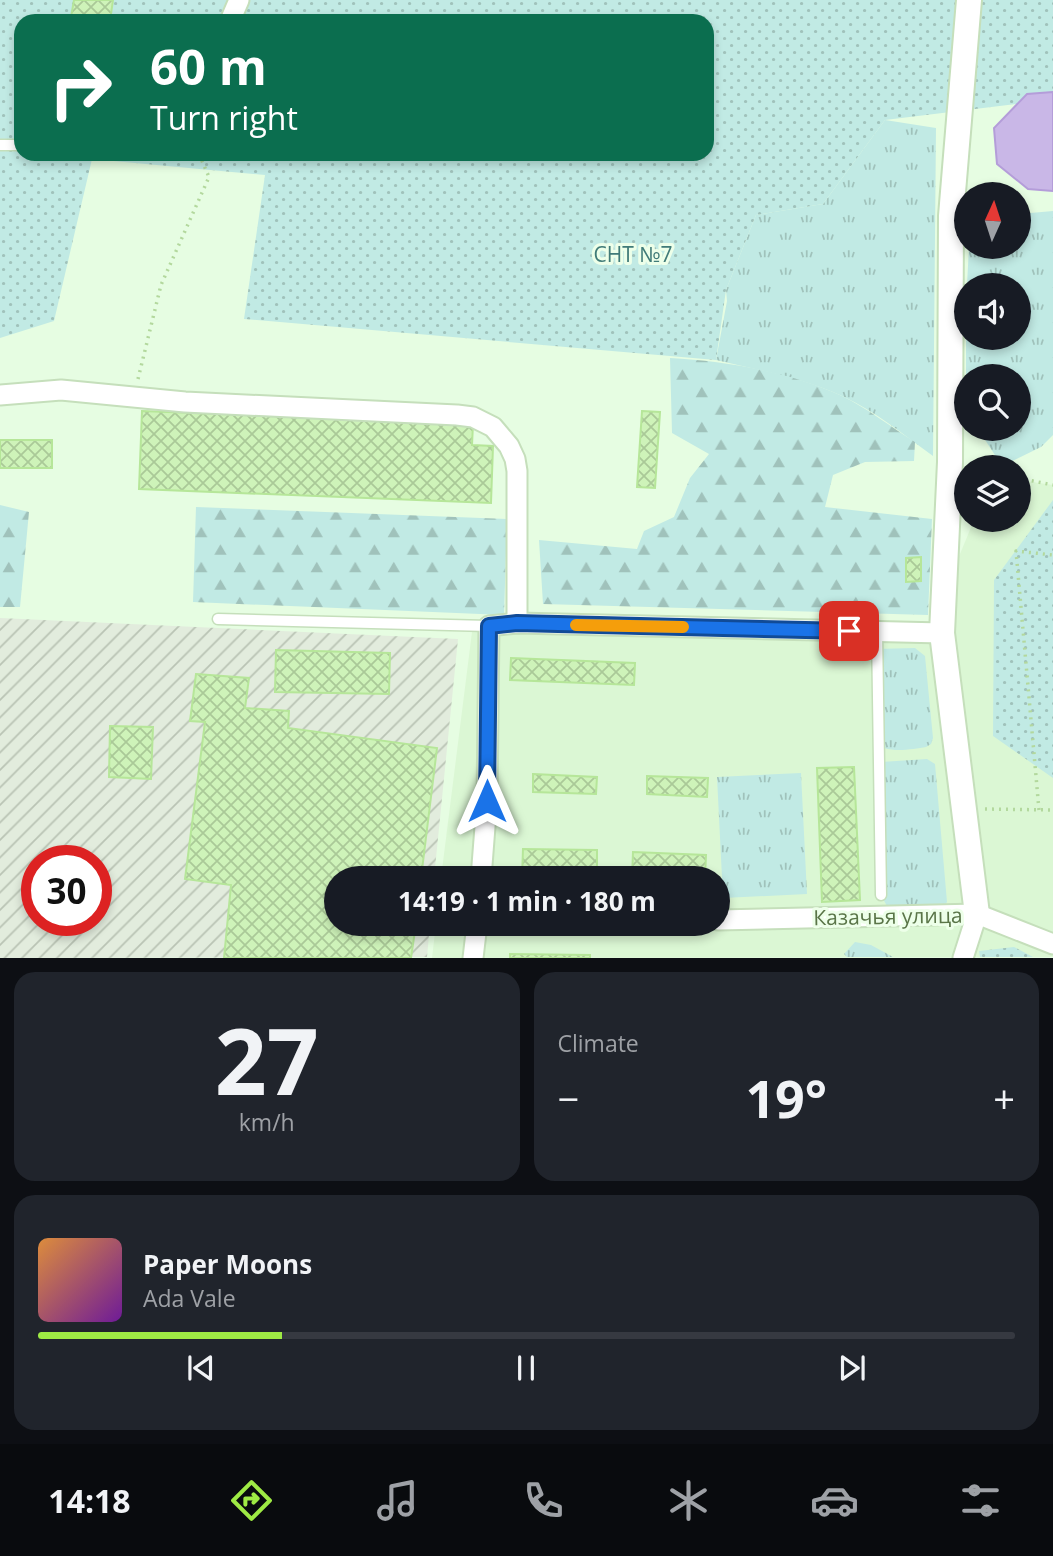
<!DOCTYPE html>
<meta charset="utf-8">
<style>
body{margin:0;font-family:"Open Sans",sans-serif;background:#20242c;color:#f1f3f6;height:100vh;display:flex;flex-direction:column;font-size:26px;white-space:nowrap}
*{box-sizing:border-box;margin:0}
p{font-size:23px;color:#9ea1a6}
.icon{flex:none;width:38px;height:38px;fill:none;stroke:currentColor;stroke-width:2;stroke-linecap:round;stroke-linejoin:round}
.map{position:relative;height:958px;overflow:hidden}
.side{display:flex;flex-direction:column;gap:14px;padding:14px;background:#0d0f14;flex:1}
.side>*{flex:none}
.guide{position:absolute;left:14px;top:14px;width:700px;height:147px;border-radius:21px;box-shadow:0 4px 10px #0003;background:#0b6e4f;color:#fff;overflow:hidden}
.needle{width:46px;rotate:3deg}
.buttons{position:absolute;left:954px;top:182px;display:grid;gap:14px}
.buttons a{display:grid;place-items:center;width:77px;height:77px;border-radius:50%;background:#171b24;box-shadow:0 4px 10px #0003;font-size:35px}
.speed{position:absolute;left:21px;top:845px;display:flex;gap:14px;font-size:35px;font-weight:700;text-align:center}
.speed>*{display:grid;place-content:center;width:91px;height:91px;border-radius:50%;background:#171b24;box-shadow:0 4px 10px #0003;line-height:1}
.speed .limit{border:10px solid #d22;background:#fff;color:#111}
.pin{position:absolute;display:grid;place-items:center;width:60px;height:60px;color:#fff;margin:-30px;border-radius:14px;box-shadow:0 4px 10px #0006}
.me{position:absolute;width:77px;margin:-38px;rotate:0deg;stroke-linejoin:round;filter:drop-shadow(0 0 5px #0008)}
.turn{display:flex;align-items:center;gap:24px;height:147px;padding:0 21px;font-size:32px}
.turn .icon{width:91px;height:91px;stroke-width:2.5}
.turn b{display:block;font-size:49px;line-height:60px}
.big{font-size:52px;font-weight:700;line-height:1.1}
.side .card{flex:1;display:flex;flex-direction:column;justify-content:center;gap:10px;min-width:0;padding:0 24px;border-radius:21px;background:#20242c}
.side .dial{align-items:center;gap:0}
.dial b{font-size:91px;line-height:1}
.song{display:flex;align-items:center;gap:21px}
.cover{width:84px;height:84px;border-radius:10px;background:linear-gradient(135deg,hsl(30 70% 55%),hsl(280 70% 35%))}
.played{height:7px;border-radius:4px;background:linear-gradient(90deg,#9eea44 25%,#363941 25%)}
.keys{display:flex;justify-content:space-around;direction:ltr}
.heat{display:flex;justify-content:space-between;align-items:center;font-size:38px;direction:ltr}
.side .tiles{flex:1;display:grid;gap:14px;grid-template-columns:1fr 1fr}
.card:last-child{grid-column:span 2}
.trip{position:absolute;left:324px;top:866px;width:406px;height:70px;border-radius:35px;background:#171b24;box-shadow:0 4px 10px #0003;font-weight:700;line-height:70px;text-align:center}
.tab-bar{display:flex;height:112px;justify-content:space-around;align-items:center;background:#090b0e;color:#9ea1a6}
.tab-bar .icon{width:49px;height:49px}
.tab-bar .selected{color:#9eea44}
.tab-bar b{font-size:32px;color:#f1f3f6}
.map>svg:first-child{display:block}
.residential{fill:#dbf7d4}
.industrial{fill:url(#industrial-furrows);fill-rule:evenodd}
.grass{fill:url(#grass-tufts)}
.forest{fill:url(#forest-firs)}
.park{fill:url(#park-dots);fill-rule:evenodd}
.water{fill:#c9b7e7;stroke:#b49dd9;stroke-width:2}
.building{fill:url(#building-cross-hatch);stroke:#b6e699;stroke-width:2}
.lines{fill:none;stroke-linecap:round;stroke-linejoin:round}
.service-casing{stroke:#c5dfbb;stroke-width:13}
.minor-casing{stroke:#c5dfbb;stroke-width:23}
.tertiary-casing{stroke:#c5dfbb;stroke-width:28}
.path{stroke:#b3d89d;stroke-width:3.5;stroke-dasharray:2 5;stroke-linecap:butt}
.service{stroke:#fff;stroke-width:10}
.minor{stroke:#fff;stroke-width:19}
.tertiary{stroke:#fff;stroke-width:24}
.route-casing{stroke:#114b97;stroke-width:18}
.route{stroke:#1a73e8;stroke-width:12}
.slow{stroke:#f59e0b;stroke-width:12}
.labels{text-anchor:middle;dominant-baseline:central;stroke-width:6;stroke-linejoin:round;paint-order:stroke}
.park-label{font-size:21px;fill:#407b78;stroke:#edffe9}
.street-label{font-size:21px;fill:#5a7548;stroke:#edffe9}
</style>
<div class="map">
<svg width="1053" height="958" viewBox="0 0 1053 958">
<defs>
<pattern id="industrial-furrows" width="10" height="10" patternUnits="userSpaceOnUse" patternTransform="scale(1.75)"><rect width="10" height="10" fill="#e2ecdd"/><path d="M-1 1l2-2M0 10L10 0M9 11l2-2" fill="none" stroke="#bac4b5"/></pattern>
<pattern id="grass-tufts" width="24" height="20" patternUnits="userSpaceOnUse" patternTransform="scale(1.75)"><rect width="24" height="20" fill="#c1eae4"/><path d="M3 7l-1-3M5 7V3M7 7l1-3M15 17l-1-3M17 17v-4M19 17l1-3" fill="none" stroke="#a0c2bb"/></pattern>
<pattern id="forest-firs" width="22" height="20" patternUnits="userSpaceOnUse" patternTransform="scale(1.75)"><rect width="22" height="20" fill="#c1eae4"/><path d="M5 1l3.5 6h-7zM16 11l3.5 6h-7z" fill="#a0c2bb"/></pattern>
<pattern id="park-dots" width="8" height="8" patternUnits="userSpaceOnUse" patternTransform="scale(1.75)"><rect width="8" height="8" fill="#c1eae4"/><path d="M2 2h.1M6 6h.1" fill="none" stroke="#a0c2bb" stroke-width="1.8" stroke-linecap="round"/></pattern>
<pattern id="building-cross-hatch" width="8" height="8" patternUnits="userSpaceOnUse" patternTransform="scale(1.75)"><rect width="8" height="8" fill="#cef3b9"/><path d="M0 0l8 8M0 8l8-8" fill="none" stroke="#aac998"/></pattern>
</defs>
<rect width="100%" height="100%" fill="#e6fde2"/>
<!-- residential -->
<polygon class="residential" points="1019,480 1053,485 1053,957 432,958 436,924 718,924 718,878 441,878 472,632 489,626 932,622 974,520 1018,520"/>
<!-- industrial -->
<path class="industrial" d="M0,618L458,639L434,878H336V924H430L427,957L0,958ZM37,861H96V920H37Z"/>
<!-- grass -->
<g class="grass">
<path d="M885,120L936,128L933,456C904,435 875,411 842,396C802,378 758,370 716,360L727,301L726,290L756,215L823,204Z"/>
<polygon points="1053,211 1053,435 1041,447 1002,466 978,429 1018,429 1018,376 966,376 966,329 966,338 1018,338 1018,285 967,285 969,247 1018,247 1019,214"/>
<path d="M915,648L925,656L933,738L931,744L926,747C912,749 884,755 875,741L871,653L875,649Z"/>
<polygon points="927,759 935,764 947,902 941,910 888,908 881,895 881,762"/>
<polygon points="801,773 807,894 723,898 717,777"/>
<polygon points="855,942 871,945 893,957 847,957 844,954"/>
</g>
<!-- forest -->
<g class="forest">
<path d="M670,358C727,361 789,372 842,396C867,408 891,427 915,442L914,461L865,462L833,475L825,507L932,519L928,615L543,604L539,540L637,549L644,531L674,517L690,478L709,454L672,433Z"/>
<polygon points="0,505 29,512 20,607 0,607"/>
<polygon points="196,507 507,519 504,615 193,602"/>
</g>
<!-- park -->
<g class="park">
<path d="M0,0H1053V105L1032,102L885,120L823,204L756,215L726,290L716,360L244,319L265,175L92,159L54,321L0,338ZM21,21H707V154H21Z"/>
<polygon points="1053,500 1053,778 993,736 994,580"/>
<polygon points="1014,947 1033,957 980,957 979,951"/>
</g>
<!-- water -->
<polygon class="water" points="1053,92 1053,191 1028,189 997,164 994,128 1027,94"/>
<!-- building -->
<g class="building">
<polygon points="74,0 113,0 110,21 71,17"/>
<polygon points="142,411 473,424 472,445 493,446 491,503 139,489"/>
<polygon points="642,411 660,412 655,488 637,487"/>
<rect x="0" y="440" width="52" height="28"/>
<polygon points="921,557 921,581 906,582 906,558"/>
<polygon points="276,650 390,653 389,694 275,692"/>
<polygon points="511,658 635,663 634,685 510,680"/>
<polygon points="196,674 249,678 245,708 289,711 288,728 437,748 421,878 336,878 336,924 416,924 411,958 224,958 231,885 185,879 205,722 190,721"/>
<polygon points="110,726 153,727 151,779 109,777"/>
<polygon points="854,767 860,900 822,902 817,768"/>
<polygon points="533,774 597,777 596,794 533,792"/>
<polygon points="647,776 708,778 707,797 647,794"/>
<polygon points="523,849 597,850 597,878 522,878"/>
<polygon points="633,852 706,855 705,878 632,878"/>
<polygon points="510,954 590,955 590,958 510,958"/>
</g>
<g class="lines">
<defs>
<g id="service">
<polyline points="0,145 21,145"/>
<polyline points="218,619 489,626"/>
<polyline points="877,631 881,895"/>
</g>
<g id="minor">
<polyline points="230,21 239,0"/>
<polyline points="0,395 61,390 185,402 457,415 473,417 493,427 509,446 515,459 517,471 517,623"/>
<polyline points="481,878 487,801 489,626 517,623 942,633"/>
<polyline points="718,920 977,914 1053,944"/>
<polyline points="473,958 477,924"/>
<polyline points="963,958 977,914"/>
</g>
<polyline id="tertiary" points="969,0 951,216 950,462 942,633 977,914"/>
</defs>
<!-- service casing -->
<use href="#service" class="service-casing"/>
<!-- minor casing -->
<use href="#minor" class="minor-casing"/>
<!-- tertiary casing -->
<use href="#tertiary" class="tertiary-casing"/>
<!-- path -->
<g class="path">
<polyline points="138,379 161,285 209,177 199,154"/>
<polyline points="1018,478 1053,485"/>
<polyline points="985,809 1053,810"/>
<polyline points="1039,810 1016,551 1053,555"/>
</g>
<!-- service -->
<use href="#service" class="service"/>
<!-- minor -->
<use href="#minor" class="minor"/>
<!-- tertiary -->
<use href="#tertiary" class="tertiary"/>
</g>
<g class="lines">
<defs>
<polyline id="route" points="487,801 489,626 517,623 849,631"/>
</defs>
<!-- route casing -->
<use href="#route" class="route-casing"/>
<!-- route -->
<use href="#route" class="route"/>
<!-- slow -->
<polyline class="slow" points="576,625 683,627"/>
</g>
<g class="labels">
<!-- park labels -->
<g class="park-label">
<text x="633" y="254">СНТ №7</text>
</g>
<!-- street labels -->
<g class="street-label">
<text transform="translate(888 916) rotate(-1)">Казачья улица</text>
</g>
</g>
</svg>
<div class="buttons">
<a><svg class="needle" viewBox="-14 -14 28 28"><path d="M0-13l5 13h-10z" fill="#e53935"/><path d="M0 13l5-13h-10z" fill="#9ea1a6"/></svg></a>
<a><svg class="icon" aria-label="sound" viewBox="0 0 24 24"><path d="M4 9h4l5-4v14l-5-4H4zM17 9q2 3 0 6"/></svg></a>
<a><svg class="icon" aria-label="search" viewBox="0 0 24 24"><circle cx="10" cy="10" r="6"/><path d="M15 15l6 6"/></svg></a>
<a><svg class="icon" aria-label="layers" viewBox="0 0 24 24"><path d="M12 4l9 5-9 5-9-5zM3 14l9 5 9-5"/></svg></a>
</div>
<div class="speed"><div class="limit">30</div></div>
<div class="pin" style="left:849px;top:631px;background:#d93025"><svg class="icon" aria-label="arrive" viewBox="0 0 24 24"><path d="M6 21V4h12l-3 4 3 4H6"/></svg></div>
<svg class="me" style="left:487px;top:801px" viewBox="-20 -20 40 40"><path d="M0-17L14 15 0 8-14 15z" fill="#1a73e8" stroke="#fff" stroke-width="4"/></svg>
<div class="trip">14:19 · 1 min · 180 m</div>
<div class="guide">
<div class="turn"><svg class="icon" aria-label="right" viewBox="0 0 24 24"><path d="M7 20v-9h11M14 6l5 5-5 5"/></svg><div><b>60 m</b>Turn right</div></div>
</div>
</div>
<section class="side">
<div class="tiles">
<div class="card dial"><b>27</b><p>km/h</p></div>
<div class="card"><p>Climate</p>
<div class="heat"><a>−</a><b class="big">19°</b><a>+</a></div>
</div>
<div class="card">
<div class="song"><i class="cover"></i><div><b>Paper Moons</b><p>Ada Vale</p></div></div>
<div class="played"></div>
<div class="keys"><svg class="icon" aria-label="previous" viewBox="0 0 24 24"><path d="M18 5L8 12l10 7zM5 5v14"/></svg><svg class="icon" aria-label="pause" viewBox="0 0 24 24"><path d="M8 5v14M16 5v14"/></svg><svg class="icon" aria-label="next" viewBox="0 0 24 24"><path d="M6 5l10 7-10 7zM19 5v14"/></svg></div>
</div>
</div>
</section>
<nav class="tab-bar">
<b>14:18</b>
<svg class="icon selected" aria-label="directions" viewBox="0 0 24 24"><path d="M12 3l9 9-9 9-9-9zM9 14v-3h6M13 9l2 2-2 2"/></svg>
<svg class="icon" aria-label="music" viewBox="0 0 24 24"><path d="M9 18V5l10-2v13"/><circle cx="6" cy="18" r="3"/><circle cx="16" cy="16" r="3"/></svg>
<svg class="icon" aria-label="phone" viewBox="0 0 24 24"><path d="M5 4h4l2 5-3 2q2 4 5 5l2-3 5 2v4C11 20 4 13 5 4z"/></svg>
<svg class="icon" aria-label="climate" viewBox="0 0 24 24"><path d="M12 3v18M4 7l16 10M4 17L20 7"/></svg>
<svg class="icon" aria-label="car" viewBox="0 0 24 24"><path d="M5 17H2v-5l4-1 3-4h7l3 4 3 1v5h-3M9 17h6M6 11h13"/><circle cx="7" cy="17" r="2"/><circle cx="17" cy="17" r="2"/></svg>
<svg class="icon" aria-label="filters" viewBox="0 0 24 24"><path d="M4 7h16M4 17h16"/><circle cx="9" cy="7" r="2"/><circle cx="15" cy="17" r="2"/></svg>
</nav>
